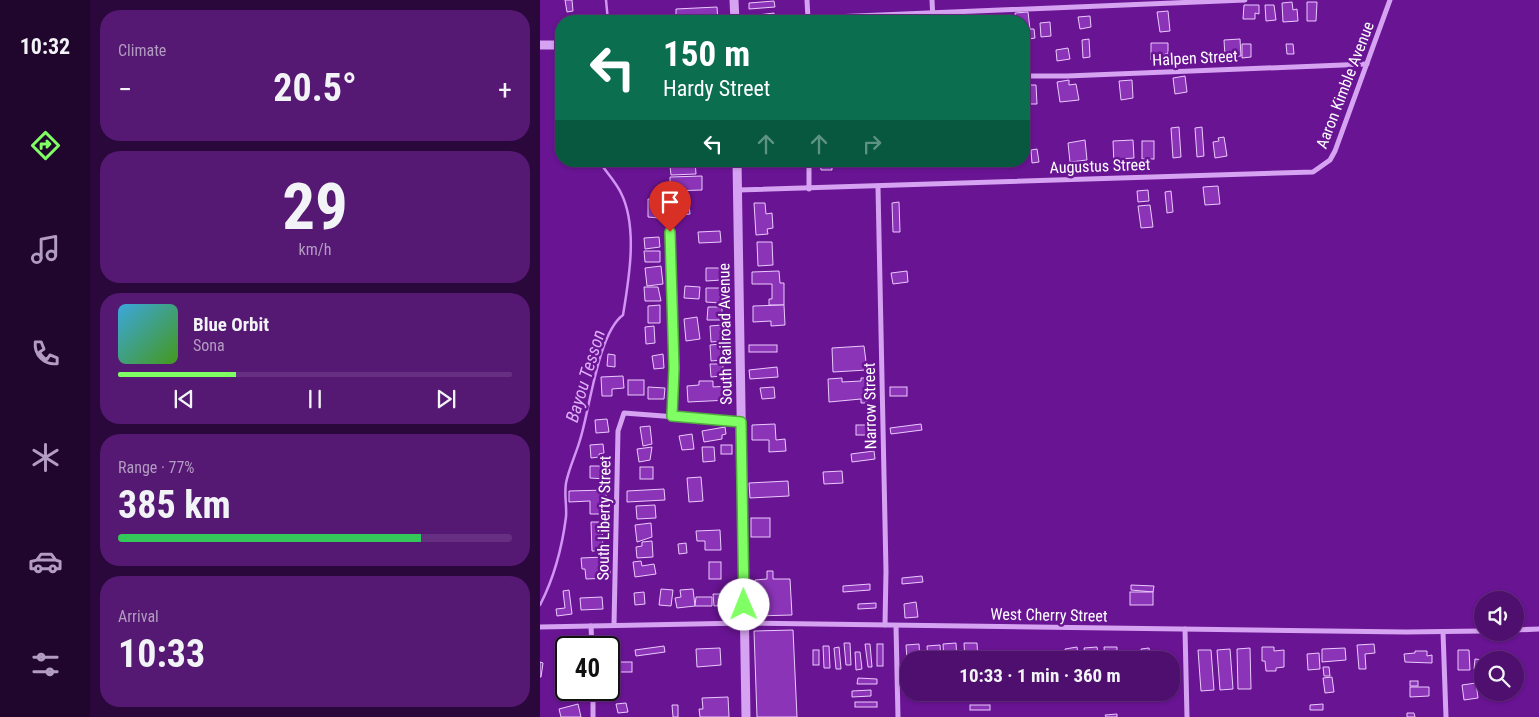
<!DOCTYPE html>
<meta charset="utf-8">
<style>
body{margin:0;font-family:"Roboto Condensed",sans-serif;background:#551873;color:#f1f3f6;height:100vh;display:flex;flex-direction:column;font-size:19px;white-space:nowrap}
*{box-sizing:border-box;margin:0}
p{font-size:16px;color:#b39cc2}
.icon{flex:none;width:28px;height:28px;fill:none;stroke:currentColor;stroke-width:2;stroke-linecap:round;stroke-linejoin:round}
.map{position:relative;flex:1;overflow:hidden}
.details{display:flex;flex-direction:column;gap:10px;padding:10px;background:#2b083c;width:450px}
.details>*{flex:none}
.guide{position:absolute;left:15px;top:15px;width:475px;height:152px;border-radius:20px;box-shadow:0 1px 4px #0004,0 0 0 1px #662f81;background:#0b6e4f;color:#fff;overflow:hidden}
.tools{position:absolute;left:934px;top:591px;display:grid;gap:10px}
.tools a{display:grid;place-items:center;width:50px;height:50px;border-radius:50%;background:#4f0f6e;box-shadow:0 1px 4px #0004,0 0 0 1px #662f81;font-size:25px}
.speed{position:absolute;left:15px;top:636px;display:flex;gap:10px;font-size:25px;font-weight:700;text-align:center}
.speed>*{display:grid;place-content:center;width:65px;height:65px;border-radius:50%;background:#4f0f6e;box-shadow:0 1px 4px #0004,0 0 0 1px #662f81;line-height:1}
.speed .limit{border:2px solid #111;border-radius:8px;background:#fff;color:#111}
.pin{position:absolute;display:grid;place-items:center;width:42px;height:42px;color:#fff;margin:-51px -21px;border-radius:50% 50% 50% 0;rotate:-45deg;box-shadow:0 0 5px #0007}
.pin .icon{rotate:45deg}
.me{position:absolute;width:55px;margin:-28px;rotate:359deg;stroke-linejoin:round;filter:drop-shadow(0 0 4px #0008)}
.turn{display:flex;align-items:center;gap:18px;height:105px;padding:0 25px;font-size:22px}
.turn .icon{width:65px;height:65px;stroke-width:2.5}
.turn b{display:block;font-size:35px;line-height:42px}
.lanes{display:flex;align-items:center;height:48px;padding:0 25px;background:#0003;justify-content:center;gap:25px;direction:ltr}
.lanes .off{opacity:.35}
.big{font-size:38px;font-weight:700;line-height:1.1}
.details .card{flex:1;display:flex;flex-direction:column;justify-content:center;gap:8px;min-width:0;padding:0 18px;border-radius:20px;background:#551873}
.details .dial{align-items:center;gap:0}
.dial b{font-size:65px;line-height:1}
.song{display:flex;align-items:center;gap:15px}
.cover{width:60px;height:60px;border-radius:8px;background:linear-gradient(135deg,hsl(200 70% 55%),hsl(100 70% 35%))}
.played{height:5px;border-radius:2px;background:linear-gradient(90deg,#7fff63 30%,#662f81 30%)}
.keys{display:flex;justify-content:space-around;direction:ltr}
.heat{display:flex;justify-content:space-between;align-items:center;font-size:28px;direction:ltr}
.charge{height:8px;border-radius:4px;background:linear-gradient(90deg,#34c759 77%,#662f81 0)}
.trip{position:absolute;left:360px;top:651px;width:280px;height:50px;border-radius:20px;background:#4f0f6e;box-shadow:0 1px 4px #0004,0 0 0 1px #662f81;font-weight:700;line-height:50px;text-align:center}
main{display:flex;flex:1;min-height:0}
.dock{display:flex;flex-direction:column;width:90px;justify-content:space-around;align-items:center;background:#20062c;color:#b39cc2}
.dock .icon{width:35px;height:35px}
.dock .active{color:#7fff63}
.dock b{font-size:22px;color:#f1f3f6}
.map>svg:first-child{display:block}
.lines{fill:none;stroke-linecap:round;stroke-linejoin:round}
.stream{stroke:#d294f4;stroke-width:2.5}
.building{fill:#8b34b8;stroke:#ebcafc}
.minor{stroke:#d6a2f2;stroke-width:5}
.tertiary{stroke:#d6a2f2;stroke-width:9}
.route-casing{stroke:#53a640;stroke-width:12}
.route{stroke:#7fff63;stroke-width:9}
.labels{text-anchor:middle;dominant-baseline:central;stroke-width:5;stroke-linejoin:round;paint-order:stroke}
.street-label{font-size:16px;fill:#fff;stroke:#691493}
.water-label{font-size:18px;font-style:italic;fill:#deaef8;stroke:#691493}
</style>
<main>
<nav class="dock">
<b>10:32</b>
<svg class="icon active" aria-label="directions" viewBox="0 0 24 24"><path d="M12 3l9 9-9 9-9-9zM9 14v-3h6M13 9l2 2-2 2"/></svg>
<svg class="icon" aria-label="music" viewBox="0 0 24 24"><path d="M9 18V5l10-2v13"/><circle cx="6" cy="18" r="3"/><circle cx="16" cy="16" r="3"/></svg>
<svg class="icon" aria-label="phone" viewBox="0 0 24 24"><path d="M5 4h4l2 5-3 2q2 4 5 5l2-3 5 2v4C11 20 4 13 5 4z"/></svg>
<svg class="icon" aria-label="climate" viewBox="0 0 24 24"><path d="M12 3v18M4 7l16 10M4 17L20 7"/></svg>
<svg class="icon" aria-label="car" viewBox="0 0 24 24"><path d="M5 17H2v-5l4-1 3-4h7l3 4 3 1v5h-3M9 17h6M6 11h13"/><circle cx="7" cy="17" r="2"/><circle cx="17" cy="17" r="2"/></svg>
<svg class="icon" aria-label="filters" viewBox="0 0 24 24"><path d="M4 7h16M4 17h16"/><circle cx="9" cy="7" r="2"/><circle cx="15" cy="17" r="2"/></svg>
</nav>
<section class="details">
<div class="card"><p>Climate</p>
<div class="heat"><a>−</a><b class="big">20.5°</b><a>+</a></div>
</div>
<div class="card dial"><b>29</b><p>km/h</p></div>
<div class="card">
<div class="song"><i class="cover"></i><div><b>Blue Orbit</b><p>Sona</p></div></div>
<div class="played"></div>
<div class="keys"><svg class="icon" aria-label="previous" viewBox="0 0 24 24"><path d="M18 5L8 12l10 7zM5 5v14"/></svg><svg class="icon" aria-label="pause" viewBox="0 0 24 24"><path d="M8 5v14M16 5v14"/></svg><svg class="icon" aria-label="next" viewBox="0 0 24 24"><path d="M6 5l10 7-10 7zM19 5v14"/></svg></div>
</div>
<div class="card"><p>Range · 77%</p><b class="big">385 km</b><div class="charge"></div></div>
<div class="card"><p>Arrival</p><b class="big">10:33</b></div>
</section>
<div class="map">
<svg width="999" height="717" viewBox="0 0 999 717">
<rect width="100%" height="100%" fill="#691493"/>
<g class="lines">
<!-- stream -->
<g class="stream">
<polyline points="66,0 68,21"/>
<path d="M0,605C14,578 22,548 26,517C27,506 24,495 26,483C29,468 36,454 40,440C50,409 58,333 83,315C89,279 98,227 81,193C76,182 66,172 59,161"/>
</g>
</g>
<!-- building -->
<g class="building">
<polygon points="25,0 32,0 33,11 27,12"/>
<polygon points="234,1 235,7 209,9 209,3"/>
<polygon points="752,2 753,10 757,9 758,21 743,22 742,3"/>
<polygon points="767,2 777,2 776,21 767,21"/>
<polygon points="704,5 719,5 719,14 715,13 715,19 703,19"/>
<polygon points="725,5 734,5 736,20 726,21"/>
<polygon points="177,7 178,21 136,21 136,9"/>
<polygon points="628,11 630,31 620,32 617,12"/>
<polygon points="488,12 490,29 494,29 495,38 489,39 490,43 484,43 484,21 476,21 475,13"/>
<polygon points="234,13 234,18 211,21 210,16"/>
<polygon points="550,16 551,27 540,29 538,17"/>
<polygon points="453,17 454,21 438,21 438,19"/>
<polygon points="510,22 511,36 501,37 500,23"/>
<polygon points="549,39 550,57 543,58 542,40"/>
<polygon points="700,39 701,56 685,57 684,40"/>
<polygon points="611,43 628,43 628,54 625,54 625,59 611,60"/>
<polygon points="702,44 711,44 711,57 702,58"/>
<polygon points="746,44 753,44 754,54 747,54"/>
<polygon points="528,48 530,59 517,61 516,50"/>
<polygon points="645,76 647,92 635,94 633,78"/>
<polygon points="529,80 529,85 536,84 539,100 520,102 517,82"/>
<polygon points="592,80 593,98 581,100 579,81"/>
<polygon points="486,85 496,85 497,104 486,104"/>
<polygon points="639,127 641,157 633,158 631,128"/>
<polygon points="662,127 664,156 657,157 655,128"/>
<polygon points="684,137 687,156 675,158 673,142 679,141 678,138"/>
<polygon points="545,140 547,160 530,162 528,143"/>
<polygon points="593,140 594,158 579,159 579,165 574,165 573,141"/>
<rect x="602" y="141" width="12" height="18"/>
<polygon points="497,149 499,162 492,163 491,150"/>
<polygon points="120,161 155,161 156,174 131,175 130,166 120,167"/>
<polygon points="213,161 243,161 244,162 213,165"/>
<polygon points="280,161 297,161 297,162 292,162 292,170 281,170"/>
<polygon points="374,161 386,161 386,163 374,164"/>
<polygon points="162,176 162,190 130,191 130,177"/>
<polygon points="678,186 680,204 665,205 663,187"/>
<polygon points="608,190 609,201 598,202 597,191"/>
<polygon points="631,191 633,212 627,213 625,192"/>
<polygon points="148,195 150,214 129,217 127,197"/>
<polygon points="108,199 119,199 119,218 108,217"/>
<polygon points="359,202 360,232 353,232 352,203"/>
<polygon points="214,203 225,203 226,214 232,213 233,228 227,229 228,234 216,235"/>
<polygon points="610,205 613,227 601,228 598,206"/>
<polygon points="180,231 181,242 159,243 158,232"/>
<polygon points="119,237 120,247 105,249 104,238"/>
<polygon points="217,242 232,242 233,265 218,266"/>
<polygon points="104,251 120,251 120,262 105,262"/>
<polygon points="121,266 123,284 107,286 105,268"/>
<polygon points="166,268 182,268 182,280 166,281"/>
<polygon points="239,271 240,283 244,283 244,305 229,305 229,299 232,299 232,284 212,284 212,272"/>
<polygon points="367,271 368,282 353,284 351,273"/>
<polygon points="145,286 160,287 159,299 144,298"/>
<polygon points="104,287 118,287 121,301 105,301"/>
<polygon points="166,288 180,288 180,303 166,302"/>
<polygon points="120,305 120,323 108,323 108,306"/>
<polygon points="244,305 245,325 231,326 231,321 213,322 213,306"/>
<polygon points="168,307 182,307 182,320 167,320"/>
<polygon points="157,317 160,339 146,341 144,319"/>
<polygon points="182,325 183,341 171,342 170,326"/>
<polygon points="114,326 115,343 106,344 105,327"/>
<polygon points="182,344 183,360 171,361 170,345"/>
<rect x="209" y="345" width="28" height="7"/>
<polygon points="324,346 327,370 293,372 292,348"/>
<polygon points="68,354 75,355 75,367 67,366"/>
<polygon points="123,354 124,368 114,369 112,356"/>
<polygon points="170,364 183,364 183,376 171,377"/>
<polygon points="237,367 238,377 210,379 209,370"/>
<polygon points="83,376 84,388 72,389 72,396 62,396 61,377"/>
<polygon points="302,378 302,382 321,381 321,378 327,378 327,382 335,382 335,398 327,398 327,403 321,403 321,399 289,402 288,379"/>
<rect x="88" y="380" width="16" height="15"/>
<polygon points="159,381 173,381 173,387 188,386 189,400 148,402 147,386 159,385"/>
<polygon points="108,387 125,388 124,399 108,399"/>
<polygon points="234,387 235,398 222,399 220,388"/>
<rect x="350" y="387" width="17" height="9"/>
<polygon points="67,419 69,432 56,433 55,420"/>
<polygon points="235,424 236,440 245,439 246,451 229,452 229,440 212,440 212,425"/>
<polygon points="381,424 382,430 351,434 350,428"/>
<rect x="316" y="425" width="13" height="10"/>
<polygon points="110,426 112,444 103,446 100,427"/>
<polygon points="185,427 186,434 182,435 182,439 164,442 162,431"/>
<polygon points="152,434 154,449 142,450 139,436"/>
<polygon points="63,444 64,453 59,454 59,457 51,458 50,445"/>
<rect x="181" y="445" width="11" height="9"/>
<polygon points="112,447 110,460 99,462 97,449"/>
<polygon points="162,447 174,447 175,461 163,462"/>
<polygon points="334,451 335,459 312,462 311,454"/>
<polygon points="50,466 67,466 66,479 50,478"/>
<rect x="100" y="467" width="13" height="12"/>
<polygon points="302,471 303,483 284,484 283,472"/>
<polygon points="161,477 163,501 149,502 147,478"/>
<polygon points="248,481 249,496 210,498 209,483"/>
<polygon points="124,489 125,500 87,502 87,491"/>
<polygon points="66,490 66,514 50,514 50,501 29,502 29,491"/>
<polygon points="115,505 116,518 97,519 96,506"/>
<rect x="211" y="518" width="19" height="19"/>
<polygon points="51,522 62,522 63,551 52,551"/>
<polygon points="111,523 112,537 97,542 95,525"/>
<polygon points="180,530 181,550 165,550 165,541 157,541 156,531"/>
<polygon points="112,541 113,557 97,558 96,547 102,546 102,542"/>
<polygon points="146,543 147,553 139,554 138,544"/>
<polygon points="64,557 65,568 70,568 70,578 46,579 45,569 42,569 41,558"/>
<polygon points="101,561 102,566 114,564 116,574 95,577 93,562"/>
<rect x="169" y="562" width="12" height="17"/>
<polygon points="227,571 233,571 233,579 250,579 252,615 215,616 215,580 227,579"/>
<polygon points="382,576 383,582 362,584 362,578"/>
<polygon points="330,584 330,590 303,592 303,586"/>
<polygon points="591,585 614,586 613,592 591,590"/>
<polygon points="121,589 133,590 131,606 119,605"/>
<polygon points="153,589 155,606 137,608 135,598 141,597 140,590"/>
<polygon points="29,590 32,614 17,616 16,609 25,608 23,591"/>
<polygon points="104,592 105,604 95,605 94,593"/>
<rect x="590" y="592" width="23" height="13"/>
<polygon points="173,594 186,594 186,605 174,606"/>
<polygon points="62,597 63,609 41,610 40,598"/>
<polygon points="156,597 172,597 172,606 155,606"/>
<polygon points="376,602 378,617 365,618 364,604"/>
<polygon points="336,603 336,608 318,609 318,604"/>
<polygon points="253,630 257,717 217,717 214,631"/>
<polygon points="304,643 310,643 311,665 306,665"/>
<polygon points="416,643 417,660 404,660 403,644"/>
<polygon points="424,643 437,643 438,660 425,660"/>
<polygon points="325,644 330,644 332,667 328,667"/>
<rect x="337" y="644" width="6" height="22"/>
<polygon points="379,644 380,660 369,660 369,688 366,645"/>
<polygon points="834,644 835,653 825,654 826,669 819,669 817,645"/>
<polygon points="400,645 401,660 388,660 387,646"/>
<polygon points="124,646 125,652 96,656 95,650"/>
<polygon points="283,646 289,646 290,668 284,668"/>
<polygon points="299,647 301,669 296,669 294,648"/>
<polygon points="537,647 539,660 527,660 525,649"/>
<polygon points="557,647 559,660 546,660 544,648"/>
<polygon points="564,647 577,647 577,660 565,660"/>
<polygon points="722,647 734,647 734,651 744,650 744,667 736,668 736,671 726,671 725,661 722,661"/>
<polygon points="180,648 181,665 157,667 156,649"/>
<polygon points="609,648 610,654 615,653 616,660 602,660 601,649"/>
<polygon points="710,648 711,689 698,689 697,649"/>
<polygon points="805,648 806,660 782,662 782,649"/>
<polygon points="690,649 693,689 680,690 677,650"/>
<rect x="273" y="650" width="6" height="15"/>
<polygon points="658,650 671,650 674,690 661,691"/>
<polygon points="918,650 929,650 930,670 918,670"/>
<polygon points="875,651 887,651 887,656 892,655 892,663 865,662 864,654 875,653"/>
<polygon points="315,652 320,652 322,669 316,670"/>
<polygon points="779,653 780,669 768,670 767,654"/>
<polygon points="968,654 969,660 951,660 950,657"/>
<polygon points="935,659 944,660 942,670 934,669"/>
<polygon points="26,661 26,674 20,675 19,662"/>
<polygon points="0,662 3,663 1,677 0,677"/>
<rect x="79" y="662" width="13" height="10"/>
<polygon points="783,667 789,667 790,676 784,676"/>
<polygon points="792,677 794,692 785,693 783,678"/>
<polygon points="318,678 337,679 337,684 317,684"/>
<rect x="870" y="681" width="8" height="5"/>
<polygon points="936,683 938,698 924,700 922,685"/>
<polygon points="21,686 26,686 26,690 39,690 39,694 21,695"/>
<polygon points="870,687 889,687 889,696 870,697"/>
<polygon points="331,690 331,696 312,697 312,691"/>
<polygon points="188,697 189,717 160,717 159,709 163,709 162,698"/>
<rect x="315" y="702" width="22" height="5"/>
<polygon points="86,703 88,712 78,713 76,704"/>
<polygon points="38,704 41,717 21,717 19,709"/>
<polygon points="783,704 783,710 770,710 770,705"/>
<polygon points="132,705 138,705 138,717 133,717"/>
<rect x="430" y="705" width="20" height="5"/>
<polygon points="867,713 874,713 875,717 867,717"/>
<polygon points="577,714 577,717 566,717 565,715"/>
</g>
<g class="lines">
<!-- minor -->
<g class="minor">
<polyline points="267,0 268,19"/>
<polyline points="392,0 393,21"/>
<polyline points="268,18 705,0"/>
<polyline points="484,76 527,76 827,64"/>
<polyline points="338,187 346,571 345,625"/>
<polyline points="269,189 269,161"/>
<polyline points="198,190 773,172 790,160 795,151 850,0"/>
<polyline points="130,233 134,368 132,416"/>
<polyline points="74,625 78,431 84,413 201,422"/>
<polyline points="51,626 52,648"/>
<polyline points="356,626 358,717"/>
<polyline points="0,627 204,623 866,632 942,631"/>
<polyline points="645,629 647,717"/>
<polyline points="975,630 999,629"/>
<polyline points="903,632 906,717"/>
<polyline points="53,690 53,717"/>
</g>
<!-- tertiary -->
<g class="tertiary">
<polyline points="194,0 195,21"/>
<polyline points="0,45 21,45"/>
<polyline points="197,161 206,717"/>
</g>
</g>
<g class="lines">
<defs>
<polyline id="route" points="130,232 134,368 132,416 201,422 204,605"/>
</defs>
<!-- route casing -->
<use href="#route" class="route-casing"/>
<!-- route -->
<use href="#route" class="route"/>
</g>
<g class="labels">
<!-- street labels -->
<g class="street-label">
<text transform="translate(655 58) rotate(-3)">Halpen Street</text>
<text transform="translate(805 85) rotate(-69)">Aaron Kimble Avenue</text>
<text transform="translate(560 166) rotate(-2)">Augustus Street</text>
<text transform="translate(185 334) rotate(-91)">South Railroad Avenue</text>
<text transform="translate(330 406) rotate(-91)">Narrow Street</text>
<text transform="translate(64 518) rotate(-89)">South Liberty Street</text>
<text transform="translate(509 615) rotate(1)">West Cherry Street</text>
</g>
<!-- water labels -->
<g class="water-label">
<text transform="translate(45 376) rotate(-73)">Bayou Tesson</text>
</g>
</g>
</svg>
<div class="tools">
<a><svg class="icon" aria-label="sound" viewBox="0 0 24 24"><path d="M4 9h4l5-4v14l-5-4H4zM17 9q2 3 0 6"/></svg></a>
<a><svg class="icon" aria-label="search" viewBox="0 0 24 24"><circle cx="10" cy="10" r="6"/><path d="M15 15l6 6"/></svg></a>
</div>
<div class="speed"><div class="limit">40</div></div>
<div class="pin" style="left:130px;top:232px;background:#d93025"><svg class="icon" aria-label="arrive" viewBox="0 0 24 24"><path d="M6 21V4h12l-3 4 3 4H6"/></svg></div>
<svg class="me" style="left:204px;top:605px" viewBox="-20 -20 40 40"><circle r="19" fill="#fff"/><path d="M0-13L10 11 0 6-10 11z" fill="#7fff63"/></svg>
<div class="trip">10:33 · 1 min · 360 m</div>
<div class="guide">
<div class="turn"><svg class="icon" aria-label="left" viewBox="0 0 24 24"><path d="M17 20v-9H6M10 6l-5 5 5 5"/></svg><div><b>150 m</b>Hardy Street</div></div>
<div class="lanes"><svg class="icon" aria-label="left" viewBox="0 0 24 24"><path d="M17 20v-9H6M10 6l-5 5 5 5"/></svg><svg class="icon off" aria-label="ahead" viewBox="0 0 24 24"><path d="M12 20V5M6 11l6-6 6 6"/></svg><svg class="icon off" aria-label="ahead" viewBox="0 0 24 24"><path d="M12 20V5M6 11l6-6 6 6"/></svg><svg class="icon off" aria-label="right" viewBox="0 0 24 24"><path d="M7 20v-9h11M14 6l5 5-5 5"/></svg></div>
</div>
</div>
</main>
